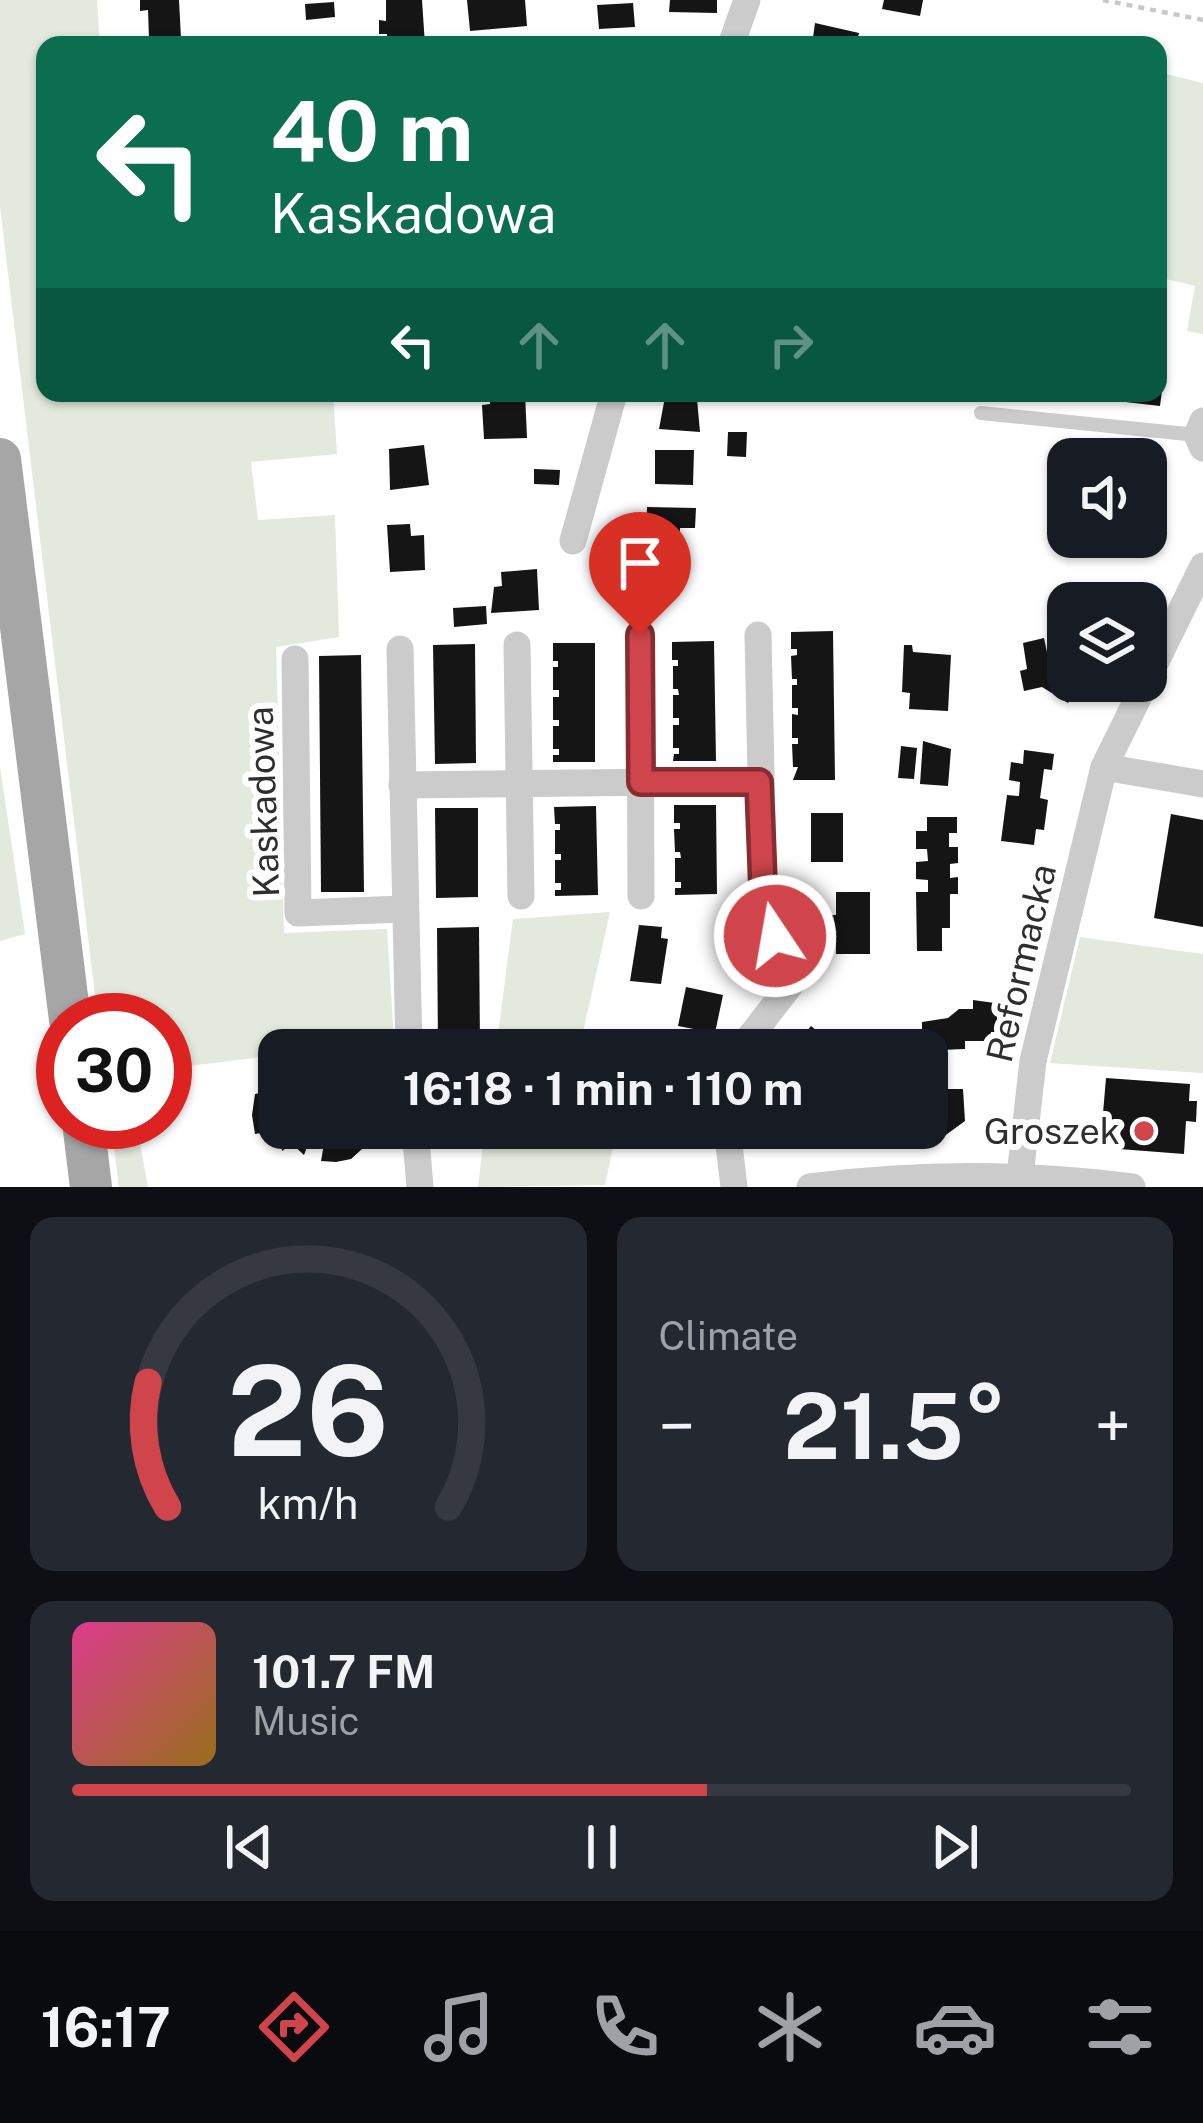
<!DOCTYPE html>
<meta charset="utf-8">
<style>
body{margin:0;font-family:"Public Sans",sans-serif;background:#242831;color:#f1f3f6;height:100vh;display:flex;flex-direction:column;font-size:45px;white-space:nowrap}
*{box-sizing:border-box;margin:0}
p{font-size:39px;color:#9ea1a6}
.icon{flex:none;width:66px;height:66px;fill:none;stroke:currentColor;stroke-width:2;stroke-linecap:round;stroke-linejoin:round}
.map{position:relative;height:1187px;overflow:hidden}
.details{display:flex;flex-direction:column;gap:30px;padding:30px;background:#0d0f14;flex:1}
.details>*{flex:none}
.banner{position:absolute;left:36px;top:36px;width:1131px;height:366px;border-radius:24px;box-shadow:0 3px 9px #0004;background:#0b6e4f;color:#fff;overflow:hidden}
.fabs{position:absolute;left:1047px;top:438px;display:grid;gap:24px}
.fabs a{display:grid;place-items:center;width:120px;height:120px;border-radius:24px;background:#171b24;box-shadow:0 3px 9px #0004;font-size:60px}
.speed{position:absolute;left:36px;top:993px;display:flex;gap:24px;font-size:60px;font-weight:700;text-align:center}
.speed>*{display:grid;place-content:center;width:156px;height:156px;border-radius:50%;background:#171b24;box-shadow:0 3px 9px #0004;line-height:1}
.speed .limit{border:18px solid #d22;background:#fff;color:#111}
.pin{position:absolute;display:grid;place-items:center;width:102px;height:102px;color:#fff;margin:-123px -51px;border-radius:50% 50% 50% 0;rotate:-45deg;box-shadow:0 0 12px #0007}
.pin .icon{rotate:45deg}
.me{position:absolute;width:132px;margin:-66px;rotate:348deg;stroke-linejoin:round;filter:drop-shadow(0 0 9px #0008)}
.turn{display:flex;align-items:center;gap:42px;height:252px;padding:0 36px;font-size:54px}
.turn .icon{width:156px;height:156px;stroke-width:2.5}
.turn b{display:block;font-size:84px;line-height:102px}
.lanes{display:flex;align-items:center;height:114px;padding:0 36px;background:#0003;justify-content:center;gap:60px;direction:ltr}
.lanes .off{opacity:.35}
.big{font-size:90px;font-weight:700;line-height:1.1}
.details .widget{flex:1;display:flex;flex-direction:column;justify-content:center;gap:18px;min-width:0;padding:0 42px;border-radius:24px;background:#242831}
.details .dial{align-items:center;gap:0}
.dial svg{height:312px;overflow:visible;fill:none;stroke:#363941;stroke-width:7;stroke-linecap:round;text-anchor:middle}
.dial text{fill:#f1f3f6;stroke:none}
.song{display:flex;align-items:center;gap:36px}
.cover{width:144px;height:144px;border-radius:18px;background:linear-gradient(135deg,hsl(330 70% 55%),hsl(40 70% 35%))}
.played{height:12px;border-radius:6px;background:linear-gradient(90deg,#cf454b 60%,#363941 60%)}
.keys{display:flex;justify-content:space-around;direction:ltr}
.heat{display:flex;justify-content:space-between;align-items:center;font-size:66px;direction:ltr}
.details .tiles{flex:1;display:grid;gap:30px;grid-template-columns:1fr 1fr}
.widget:last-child{grid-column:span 2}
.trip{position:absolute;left:258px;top:1029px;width:690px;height:120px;border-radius:24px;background:#171b24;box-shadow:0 3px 9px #0004;font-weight:700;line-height:120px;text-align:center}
.menu{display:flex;height:192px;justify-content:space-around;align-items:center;background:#090b0e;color:#9ea1a6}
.menu .icon{width:84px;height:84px}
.menu .on{color:#cf454b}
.menu b{font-size:54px;color:#f1f3f6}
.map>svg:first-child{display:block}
.green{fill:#e3e9dd}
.building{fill:#151515}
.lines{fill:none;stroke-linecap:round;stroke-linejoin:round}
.path{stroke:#c8c8c8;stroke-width:4.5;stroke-dasharray:6 6;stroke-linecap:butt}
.service{stroke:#cbcbcb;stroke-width:14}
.minor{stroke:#cbcbcb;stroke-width:27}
.primary{stroke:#a6a6a6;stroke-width:42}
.route-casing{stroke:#872d31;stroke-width:30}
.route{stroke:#cf454b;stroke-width:21}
.poi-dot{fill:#cf454b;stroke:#fff;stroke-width:4.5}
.labels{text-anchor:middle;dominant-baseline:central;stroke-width:12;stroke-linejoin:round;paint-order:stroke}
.street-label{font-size:36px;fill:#2e2e2e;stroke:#fff}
.poi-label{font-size:36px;fill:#2e2e2e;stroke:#fff;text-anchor:end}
</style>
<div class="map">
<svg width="1203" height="1187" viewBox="0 0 1203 1187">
<rect width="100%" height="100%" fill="#fff"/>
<!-- green -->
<g class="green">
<polygon points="0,0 97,0 100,45 45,45 45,393 333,393 337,454 251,462 258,520 335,515 339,637 276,647 284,933 387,929 394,1041 279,1050 279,1055 165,1069 165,1020 98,1020 0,207"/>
<polygon points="1158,72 1203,83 1203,334 1187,331 1195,286 1158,277"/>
<polygon points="0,767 25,934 0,941"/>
<polygon points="610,912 579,1050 496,1050 513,919"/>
<polygon points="1080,937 1203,954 1203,1073 1050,1063"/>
<polygon points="111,1122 136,1122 148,1187 119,1187"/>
<polygon points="485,1128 617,1128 605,1185 478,1187"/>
</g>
<!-- building -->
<g class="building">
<polygon points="140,0 179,0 181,38 149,39 148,10 140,11"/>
<polygon points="386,0 422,0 425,45 388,45 387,34 379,34 379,20 386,21"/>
<polygon points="467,0 525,0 527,26 470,31"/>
<polygon points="670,0 717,0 717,13 669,12"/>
<polygon points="884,0 923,0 920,16 882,9"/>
<polygon points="334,2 335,17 306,20 305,4"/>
<polygon points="633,3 635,27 599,29 597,5"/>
<polygon points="815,23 859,33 856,45 812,45"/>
<polygon points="1158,367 1165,368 1160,406 1074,396 1158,393"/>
<polygon points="490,393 525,393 527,438 484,439 482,405 490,404"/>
<polygon points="665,397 697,399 700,432 659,429"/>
<polygon points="728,432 747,432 746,457 727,456"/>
<polygon points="424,445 429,485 390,490 389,449"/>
<polygon points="655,450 694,450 693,485 655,484"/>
<polygon points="534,469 560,470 559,485 534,484"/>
<polygon points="647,507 696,508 695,528 680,528 680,541 646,540"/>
<polygon points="410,524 411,536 424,535 425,570 390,572 387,525"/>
<polygon points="537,569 539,610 491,613 494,587 502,586 501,572"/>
<polygon points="486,606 487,624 454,627 453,608"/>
<polygon points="833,631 835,780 793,780 798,767 793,767 792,744 798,744 798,738 792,738 792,714 798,715 798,708 792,708 792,685 797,685 797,679 792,679 791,656 797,655 797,649 791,649 791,632"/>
<polygon points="1044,638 1047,652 1058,658 1068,641 1068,681 1092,681 1084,695 1076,690 1068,703 1042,687 1024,691 1020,671 1027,669 1023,643"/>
<polygon points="714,641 716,761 673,761 674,754 679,754 679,748 673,748 673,725 679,725 679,718 673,718 673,695 679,695 678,689 673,689 673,666 678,666 678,660 672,660 672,642"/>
<polygon points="553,643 595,643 595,762 553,762 553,755 559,755 559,749 553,749 553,726 559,726 559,720 553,720 553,697 559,697 559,690 553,690 553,667 558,667 558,661 553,661"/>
<polygon points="475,644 476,763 435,764 433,645"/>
<polygon points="904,645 912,645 913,652 951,655 948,711 909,709 910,693 902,692"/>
<polygon points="361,655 364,892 321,892 319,656"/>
<polygon points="923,741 951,749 948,786 920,784"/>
<polygon points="901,746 917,748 914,779 898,778"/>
<polygon points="1024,750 1054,754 1052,770 1044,769 1042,784 1040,798 1048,800 1044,830 1036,829 1034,845 1001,841 1007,795 1019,796 1020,782 1009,780 1011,762 1023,764"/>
<polygon points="674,805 716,805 717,894 675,895 675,888 681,888 681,882 675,882 675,858 681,858 680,852 675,852 674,829 680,829 680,823 674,823"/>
<polygon points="596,806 598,895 555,896 555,890 561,890 561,883 555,883 555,860 561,860 561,854 555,854 555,830 560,830 560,824 555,824 554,807"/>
<polygon points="435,808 478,808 478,897 436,898"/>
<rect x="811" y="813" width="32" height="49"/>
<polygon points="1171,814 1203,820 1203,927 1154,918"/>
<polygon points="927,817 957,817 957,833 949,833 949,847 958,847 958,863 950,864 950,878 958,877 958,894 950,894 950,928 942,928 942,951 917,951 916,892 928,892 928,880 916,879 916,862 928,861 927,849 916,849 916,831 927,831"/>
<polygon points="836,892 870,892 870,954 836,954 836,931 830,931 830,915 836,915"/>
<polygon points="639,925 662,927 661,938 668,939 661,984 630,981"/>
<polygon points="479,927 480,1046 438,1046 437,928"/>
<polygon points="805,944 824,944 825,968 806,969"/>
<polygon points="686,987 723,995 715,1033 678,1026"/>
<polygon points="973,1000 1002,1004 1003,1021 999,1032 991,1032 990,1041 965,1041 965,1049 940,1050 940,1058 927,1058 927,1050 910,1050 910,1037 922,1037 922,1022 948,1018 959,1009 973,1009"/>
<polygon points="811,1026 835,1046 832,1050 791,1050"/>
<polygon points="1106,1078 1190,1084 1189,1101 1197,1101 1196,1122 1186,1121 1184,1154 1119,1149 1121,1126 1102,1125"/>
<polygon points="279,1089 279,1128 367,1128 363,1134 372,1140 351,1159 336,1162 321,1161 325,1138 317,1136 311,1137 304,1155 292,1144 282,1151 278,1130 255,1134 252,1115 255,1094"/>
<polygon points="927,1089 963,1089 965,1121 943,1137 927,1131"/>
<polygon points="654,1128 704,1128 700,1142 670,1134 664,1140"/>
</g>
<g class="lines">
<!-- path -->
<polyline class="path" points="1103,0 1203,20"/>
<!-- service -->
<polyline class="service" points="981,413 1197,435"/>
<!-- minor -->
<g class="minor">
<polyline points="731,45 747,0"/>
<polyline points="1203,421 1197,435 1203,448"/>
<polyline points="573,541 614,393"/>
<polyline points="640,635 641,896"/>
<polyline points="517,645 521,896"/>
<polyline points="400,649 409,1050"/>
<polyline points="295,659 298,913 403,909"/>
<polyline points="1104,767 1203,784"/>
<polyline points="402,785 759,781"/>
<polyline points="740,1050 794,980 795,963 764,913 758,635"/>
<polyline points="415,1128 420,1187"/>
<polyline points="727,1128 734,1187"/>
<polyline points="1020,1176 1033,1061 1104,767 1203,566"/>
<path d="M810,1187C918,1173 1024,1173 1132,1187"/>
</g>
<!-- primary -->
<g class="primary">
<polyline points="0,459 70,1020"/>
<polyline points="83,1122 91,1187"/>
</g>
</g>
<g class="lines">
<defs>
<polyline id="route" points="640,635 641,782 759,782 764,913 775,936"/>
</defs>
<!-- route casing -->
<use href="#route" class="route-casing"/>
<!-- route -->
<use href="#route" class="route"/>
</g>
<!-- markers -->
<circle class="poi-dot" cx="1144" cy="1131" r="12"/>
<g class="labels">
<!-- street labels -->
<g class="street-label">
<text transform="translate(263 802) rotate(-92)">Kaskadowa</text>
<text transform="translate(1021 963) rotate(-77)">Reformacka</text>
</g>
<!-- poi labels -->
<g class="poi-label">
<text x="1120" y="1131">Groszek</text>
</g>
</g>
</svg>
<div class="fabs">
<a><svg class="icon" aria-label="sound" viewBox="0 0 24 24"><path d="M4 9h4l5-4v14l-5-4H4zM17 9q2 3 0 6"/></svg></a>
<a><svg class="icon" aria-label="layers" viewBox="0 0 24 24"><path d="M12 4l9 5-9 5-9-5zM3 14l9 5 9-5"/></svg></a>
</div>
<div class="speed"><div class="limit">30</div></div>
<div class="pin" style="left:640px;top:635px;background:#d93025"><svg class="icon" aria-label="arrive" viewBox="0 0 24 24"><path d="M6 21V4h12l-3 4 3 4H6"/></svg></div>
<svg class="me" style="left:775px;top:936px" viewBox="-20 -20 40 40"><circle r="17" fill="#cf454b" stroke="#fff" stroke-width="3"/><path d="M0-11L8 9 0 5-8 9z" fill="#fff"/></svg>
<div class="trip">16:18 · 1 min · 110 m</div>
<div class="banner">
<div class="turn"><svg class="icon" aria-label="left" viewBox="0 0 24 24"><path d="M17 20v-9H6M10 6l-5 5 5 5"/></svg><div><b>40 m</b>Kaskadowa</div></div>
<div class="lanes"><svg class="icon" aria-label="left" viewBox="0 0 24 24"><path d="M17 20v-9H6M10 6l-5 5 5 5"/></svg><svg class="icon off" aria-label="ahead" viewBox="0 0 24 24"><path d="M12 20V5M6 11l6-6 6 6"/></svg><svg class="icon off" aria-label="ahead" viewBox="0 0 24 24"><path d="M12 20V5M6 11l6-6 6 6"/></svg><svg class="icon off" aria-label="right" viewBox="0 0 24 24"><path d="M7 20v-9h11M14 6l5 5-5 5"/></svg></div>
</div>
</div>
<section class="details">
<div class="tiles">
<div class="widget dial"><svg viewBox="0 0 100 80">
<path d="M14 69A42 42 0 1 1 86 69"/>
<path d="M14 69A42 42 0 0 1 9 37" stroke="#cf454b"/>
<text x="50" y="56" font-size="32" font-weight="700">26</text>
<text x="50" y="72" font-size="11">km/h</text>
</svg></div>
<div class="widget"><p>Climate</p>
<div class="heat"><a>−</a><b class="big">21.5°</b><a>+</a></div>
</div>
<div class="widget">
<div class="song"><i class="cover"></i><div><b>101.7 FM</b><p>Music</p></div></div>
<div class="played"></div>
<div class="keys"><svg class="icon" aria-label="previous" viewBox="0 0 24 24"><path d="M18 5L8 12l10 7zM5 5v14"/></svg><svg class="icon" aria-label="pause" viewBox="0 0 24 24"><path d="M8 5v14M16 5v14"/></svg><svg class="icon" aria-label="next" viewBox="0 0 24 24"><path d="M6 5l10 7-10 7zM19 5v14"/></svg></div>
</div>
</div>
</section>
<nav class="menu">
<b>16:17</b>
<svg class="icon on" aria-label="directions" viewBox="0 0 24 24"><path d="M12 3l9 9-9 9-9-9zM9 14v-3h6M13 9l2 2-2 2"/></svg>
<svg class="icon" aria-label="music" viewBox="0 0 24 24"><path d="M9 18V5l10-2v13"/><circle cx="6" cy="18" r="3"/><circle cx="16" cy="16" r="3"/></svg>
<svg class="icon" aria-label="phone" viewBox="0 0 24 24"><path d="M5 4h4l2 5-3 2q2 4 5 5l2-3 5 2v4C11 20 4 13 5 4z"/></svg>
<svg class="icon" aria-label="climate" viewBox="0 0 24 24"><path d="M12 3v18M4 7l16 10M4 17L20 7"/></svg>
<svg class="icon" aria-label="car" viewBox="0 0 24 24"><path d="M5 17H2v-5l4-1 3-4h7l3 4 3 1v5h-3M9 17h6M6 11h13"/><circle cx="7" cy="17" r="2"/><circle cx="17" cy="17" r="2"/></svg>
<svg class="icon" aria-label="filters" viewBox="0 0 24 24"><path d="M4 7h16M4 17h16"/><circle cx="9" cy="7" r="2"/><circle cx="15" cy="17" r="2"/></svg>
</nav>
